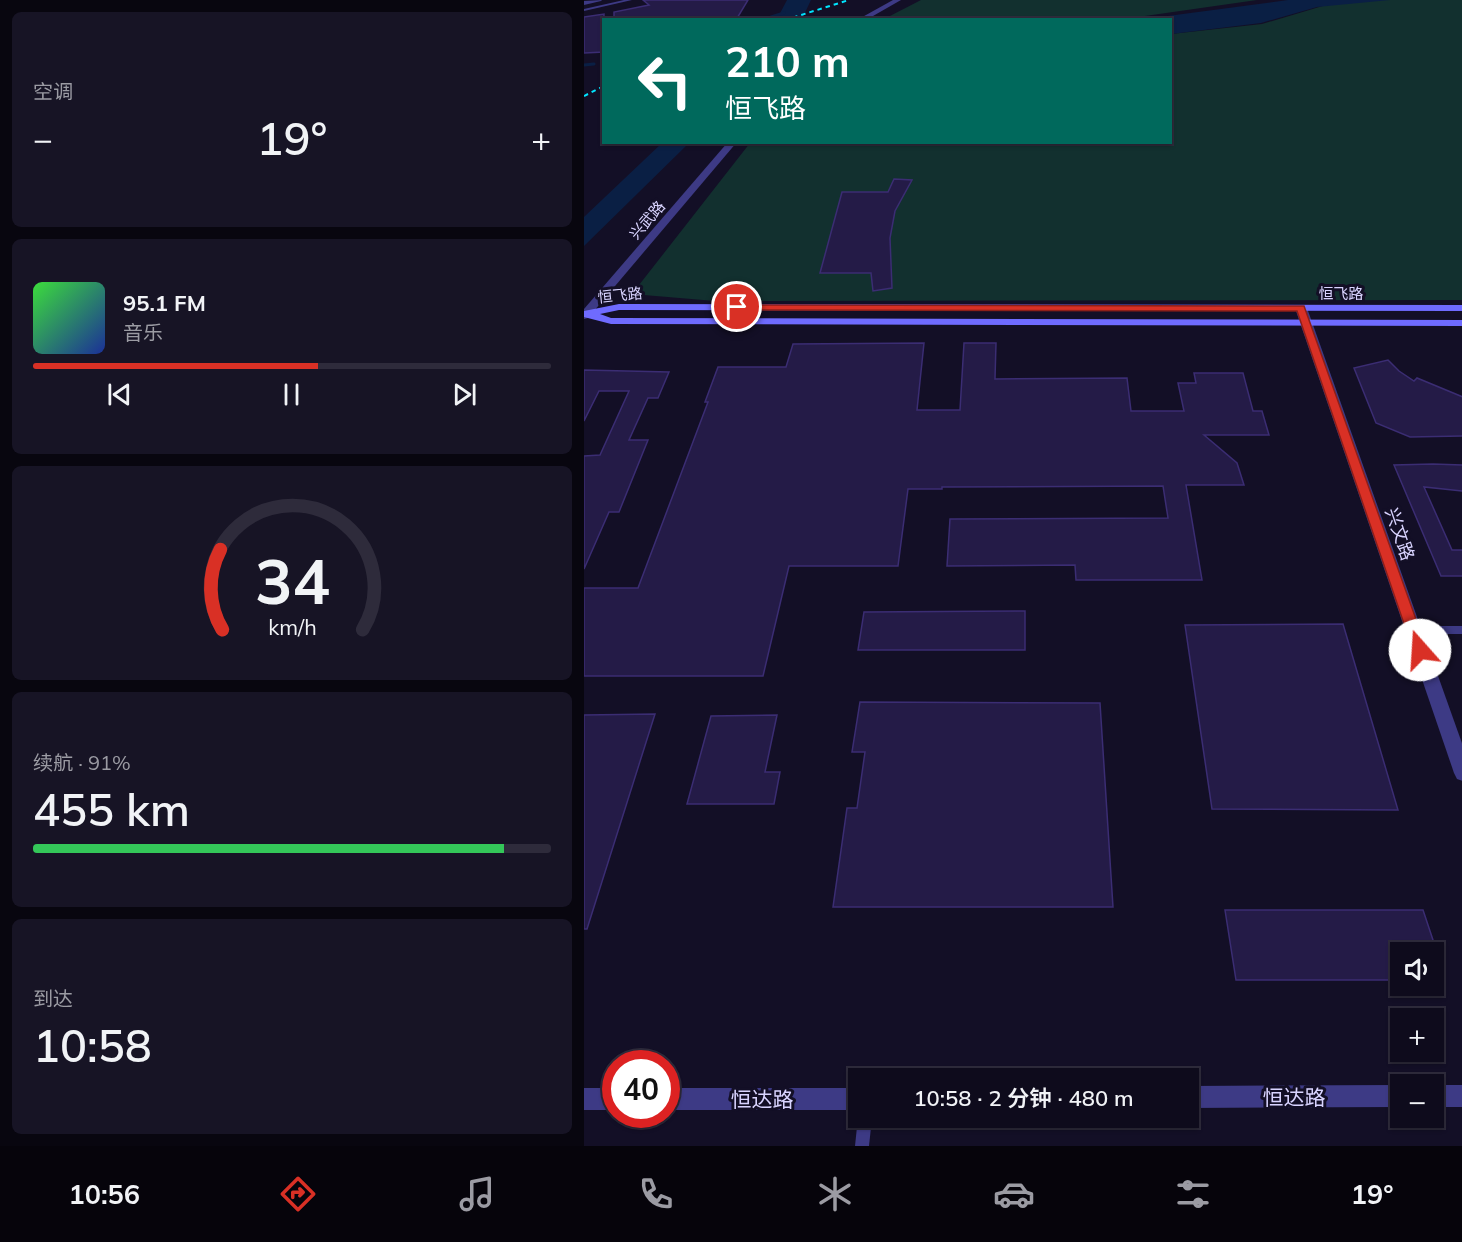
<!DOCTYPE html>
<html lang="zh">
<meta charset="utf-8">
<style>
body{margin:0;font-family:Mulish,"Noto Sans SC",sans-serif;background:#171425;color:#f1f3f6;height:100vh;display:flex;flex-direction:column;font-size:22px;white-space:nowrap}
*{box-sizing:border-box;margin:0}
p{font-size:20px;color:#9b9ba3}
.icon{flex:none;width:33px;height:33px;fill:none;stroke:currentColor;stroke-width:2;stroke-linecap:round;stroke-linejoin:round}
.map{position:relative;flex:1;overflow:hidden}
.panel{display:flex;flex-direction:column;gap:12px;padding:12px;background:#08060f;width:584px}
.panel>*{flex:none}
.guide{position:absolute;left:18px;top:18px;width:570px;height:126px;border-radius:0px;box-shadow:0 2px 4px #0004,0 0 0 2px #2e2b3b;background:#00695c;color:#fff;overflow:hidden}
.tools{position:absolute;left:806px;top:942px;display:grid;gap:12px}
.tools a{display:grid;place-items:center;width:54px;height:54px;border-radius:0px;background:#0e0b1c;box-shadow:0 2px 4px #0004,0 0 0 2px #2e2b3b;font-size:30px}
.speed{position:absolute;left:18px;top:1050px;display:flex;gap:12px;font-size:30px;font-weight:700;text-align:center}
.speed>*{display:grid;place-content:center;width:78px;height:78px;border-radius:50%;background:#0e0b1c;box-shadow:0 2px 4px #0004,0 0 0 2px #2e2b3b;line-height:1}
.speed .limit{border:9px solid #d22;background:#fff;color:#111}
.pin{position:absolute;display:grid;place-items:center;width:51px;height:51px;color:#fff;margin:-26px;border:3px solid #fff;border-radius:50%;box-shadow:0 2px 6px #0007}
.me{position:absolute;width:66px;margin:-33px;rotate:341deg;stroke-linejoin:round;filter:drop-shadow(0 0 4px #0008)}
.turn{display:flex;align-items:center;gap:21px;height:126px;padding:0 24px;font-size:27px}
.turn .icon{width:78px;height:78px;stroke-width:2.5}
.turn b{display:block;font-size:42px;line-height:51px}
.big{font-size:45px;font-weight:600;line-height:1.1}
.panel .tile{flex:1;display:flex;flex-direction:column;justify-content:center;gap:9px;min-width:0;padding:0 21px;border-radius:9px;background:#171425}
.panel .dial{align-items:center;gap:0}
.dial svg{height:156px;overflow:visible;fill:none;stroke:#2e2b3b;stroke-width:7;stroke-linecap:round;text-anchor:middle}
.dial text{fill:#f1f3f6;stroke:none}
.song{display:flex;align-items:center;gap:18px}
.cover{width:72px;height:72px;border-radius:9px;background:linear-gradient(135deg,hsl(120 70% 55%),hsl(230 70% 35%))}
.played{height:6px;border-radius:3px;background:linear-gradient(90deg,#d93025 55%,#2e2b3b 55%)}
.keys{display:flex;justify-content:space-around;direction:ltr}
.heat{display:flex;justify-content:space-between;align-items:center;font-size:33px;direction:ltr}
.charge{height:9px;border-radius:4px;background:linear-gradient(90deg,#34c759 91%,#2e2b3b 0)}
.trip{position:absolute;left:264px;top:1068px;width:351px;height:60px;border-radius:0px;background:#0e0b1c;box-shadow:0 2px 4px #0004,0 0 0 2px #2e2b3b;font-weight:600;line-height:60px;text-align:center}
.tabs{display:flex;height:96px;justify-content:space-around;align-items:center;background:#06040b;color:#9b9ba3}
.tabs .icon{width:42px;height:42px}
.tabs .current{color:#d93025}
.tabs b{font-size:27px;color:#f1f3f6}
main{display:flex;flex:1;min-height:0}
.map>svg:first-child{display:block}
.green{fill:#12302f}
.water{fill:#0a1f44}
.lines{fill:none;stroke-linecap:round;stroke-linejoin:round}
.stream{stroke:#0a1f44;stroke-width:3}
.building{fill:#241b47;stroke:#3b2d73;stroke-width:1.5}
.service{fill:#3d3a85;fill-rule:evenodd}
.tertiary{fill:#3d3a85;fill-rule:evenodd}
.secondary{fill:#6f6bff;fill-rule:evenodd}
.rail{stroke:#00e5ff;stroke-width:2;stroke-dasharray:4.5 4;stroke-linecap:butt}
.route{fill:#d93025;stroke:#8d1f18;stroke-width:1.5}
.labels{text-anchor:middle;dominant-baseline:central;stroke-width:6;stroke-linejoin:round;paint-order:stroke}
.far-street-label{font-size:15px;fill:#d9d4ff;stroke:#130f26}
.street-label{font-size:18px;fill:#d9d4ff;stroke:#130f26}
.near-street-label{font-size:21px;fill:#d9d4ff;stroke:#130f26}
</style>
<main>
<section class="panel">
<div class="tile"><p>空调</p>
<div class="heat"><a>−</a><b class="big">19°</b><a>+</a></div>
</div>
<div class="tile">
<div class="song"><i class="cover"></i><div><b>95.1 FM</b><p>音乐</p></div></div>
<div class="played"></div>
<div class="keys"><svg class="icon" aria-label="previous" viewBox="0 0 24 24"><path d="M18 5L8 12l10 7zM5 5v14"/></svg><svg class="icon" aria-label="pause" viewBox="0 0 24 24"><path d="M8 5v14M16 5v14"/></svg><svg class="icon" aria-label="next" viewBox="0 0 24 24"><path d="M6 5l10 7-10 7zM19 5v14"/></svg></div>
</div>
<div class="tile dial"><svg viewBox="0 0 100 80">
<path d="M14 69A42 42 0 1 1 86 69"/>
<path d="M14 69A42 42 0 0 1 13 28" stroke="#d93025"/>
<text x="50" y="56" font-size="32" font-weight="700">34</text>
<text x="50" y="72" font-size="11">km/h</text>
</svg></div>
<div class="tile"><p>续航 · 91%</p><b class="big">455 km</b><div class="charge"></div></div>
<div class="tile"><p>到达</p><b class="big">10:58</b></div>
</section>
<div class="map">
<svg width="879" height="1146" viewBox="0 0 879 1146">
<rect width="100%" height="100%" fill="#130f26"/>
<!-- green -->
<g class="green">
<polygon points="337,0 673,0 533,20 326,20 304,17"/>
<polygon points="784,0 878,0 878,300 131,301 48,294 166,143 586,142 587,34 678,24 742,5"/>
</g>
<!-- water -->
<g class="water">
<polygon points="203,0 227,0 218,19 193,19"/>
<polygon points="704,0 806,0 733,7 677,23 587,34 586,20 561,19"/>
<polygon points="78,143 105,143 0,246 0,217"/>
</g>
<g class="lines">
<!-- stream -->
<g class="stream">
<polyline points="187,17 200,13"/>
<polyline points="0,65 10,64"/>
</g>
</g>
<!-- building -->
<g class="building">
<polygon points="59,0 164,0 152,20 30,20 30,12 65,5"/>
<polygon points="20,14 20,52 0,53 0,17"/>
<polygon points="310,179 328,180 311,211 306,238 308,288 289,291 287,273 236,273 258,192 304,192"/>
<polygon points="340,343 333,410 376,410 380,343 412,343 411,379 543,378 547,411 600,411 594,383 612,383 610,373 659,373 669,411 678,411 685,435 620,435 653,463 660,485 602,485 618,580 492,580 491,565 363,566 366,519 584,518 579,486 358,487 358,489 324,489 314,566 205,566 179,676 0,676 0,588 54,588 124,402 121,402 134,367 202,367 209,344"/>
<polygon points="804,360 815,371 830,381 833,378 879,397 879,436 826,437 792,423 770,368"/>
<polygon points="0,370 85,372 74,398 64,398 45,440 64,440 35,512 25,512 0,569 0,456 16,455 45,391 15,391 0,421"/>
<polygon points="849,464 879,465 879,491 840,487 868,550 879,550 879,576 857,576 810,465"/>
<polygon points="441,611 441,650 274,650 280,612"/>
<polygon points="759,624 814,810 628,809 601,625"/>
<polygon points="276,702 516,703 529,907 249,907 263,808 273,808 281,752 268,752"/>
<polygon points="71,714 3,929 0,929 0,715"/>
<polygon points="193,715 181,772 196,772 190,804 103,804 127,716"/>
<polygon points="641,910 839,910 853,952 816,952 816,980 652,980"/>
</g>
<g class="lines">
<!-- service -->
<g class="service">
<polygon points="40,0 48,0 0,11 0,9"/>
<polygon points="829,626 879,626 879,634 829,634 826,633 824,630 826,627"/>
<polygon points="274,1117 288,1118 285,1146 271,1146"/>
</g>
<!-- tertiary -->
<g class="tertiary">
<polygon points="18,0 17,1 0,5 0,1"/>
<polygon points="309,0 317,0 282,20 273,20"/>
<polygon points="144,142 153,142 4,318 0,319 0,309"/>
<polygon points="717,305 723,308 879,746 879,781 873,779 870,773 711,308"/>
<polygon points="816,1085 816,1107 604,1108 604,1086"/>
<rect x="849" y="1085" width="30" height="22"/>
<rect x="0" y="1088" width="32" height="22"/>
<rect x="82" y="1088" width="192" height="22"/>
</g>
<!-- secondary -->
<polygon class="secondary" points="35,304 879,305 879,311 35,310 16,314 27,318 879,320 879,326 27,324 0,317 0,311"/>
<!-- rail -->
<g class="rail">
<polyline points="201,20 265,0"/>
<polyline points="0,96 20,86"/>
</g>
</g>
<!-- route -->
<polygon class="route" points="149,305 720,306 843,650 841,654 831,654 829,650 713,311 153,310 149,309"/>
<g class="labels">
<!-- far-street labels -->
<g class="far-street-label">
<text transform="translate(63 220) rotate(-49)">兴武路</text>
<text x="757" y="293">恒飞路</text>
<text transform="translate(36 295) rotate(-6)">恒飞路</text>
</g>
<!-- street labels -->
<g class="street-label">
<text transform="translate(816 534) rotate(71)">兴文路</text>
</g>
<!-- near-street labels -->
<g class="near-street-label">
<text x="710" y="1097">恒达路</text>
<text x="178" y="1099">恒达路</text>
</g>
</g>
</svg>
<div class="tools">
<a><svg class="icon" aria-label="sound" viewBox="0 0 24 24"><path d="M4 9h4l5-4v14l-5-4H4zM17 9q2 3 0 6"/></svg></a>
<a>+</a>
<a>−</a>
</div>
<div class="speed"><div class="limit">40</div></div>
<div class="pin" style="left:153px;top:307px;background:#d93025"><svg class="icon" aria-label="arrive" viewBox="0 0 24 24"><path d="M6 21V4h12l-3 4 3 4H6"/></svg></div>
<svg class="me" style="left:836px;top:650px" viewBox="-20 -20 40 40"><circle r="19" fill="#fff"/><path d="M0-13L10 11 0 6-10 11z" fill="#d93025"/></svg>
<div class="trip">10:58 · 2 分钟 · 480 m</div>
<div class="guide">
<div class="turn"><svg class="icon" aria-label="left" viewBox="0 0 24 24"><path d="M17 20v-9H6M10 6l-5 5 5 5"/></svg><div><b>210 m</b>恒飞路</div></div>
</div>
</div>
</main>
<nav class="tabs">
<b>10:56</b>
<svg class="icon current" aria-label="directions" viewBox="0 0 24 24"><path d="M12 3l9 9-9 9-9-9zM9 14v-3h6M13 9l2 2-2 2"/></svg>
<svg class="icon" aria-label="music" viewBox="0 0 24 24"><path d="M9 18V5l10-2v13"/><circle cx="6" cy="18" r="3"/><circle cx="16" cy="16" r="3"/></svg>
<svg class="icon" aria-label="phone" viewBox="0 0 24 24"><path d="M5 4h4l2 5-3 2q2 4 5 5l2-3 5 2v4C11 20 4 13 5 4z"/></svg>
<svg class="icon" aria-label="climate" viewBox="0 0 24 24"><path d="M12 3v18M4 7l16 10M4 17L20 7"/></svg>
<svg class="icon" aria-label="car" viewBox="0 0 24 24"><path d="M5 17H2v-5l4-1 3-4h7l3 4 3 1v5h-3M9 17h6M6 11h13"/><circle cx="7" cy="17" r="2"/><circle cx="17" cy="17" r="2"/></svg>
<svg class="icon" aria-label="filters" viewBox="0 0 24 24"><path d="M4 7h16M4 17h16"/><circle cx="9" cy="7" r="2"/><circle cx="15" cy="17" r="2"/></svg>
<b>19°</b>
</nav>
